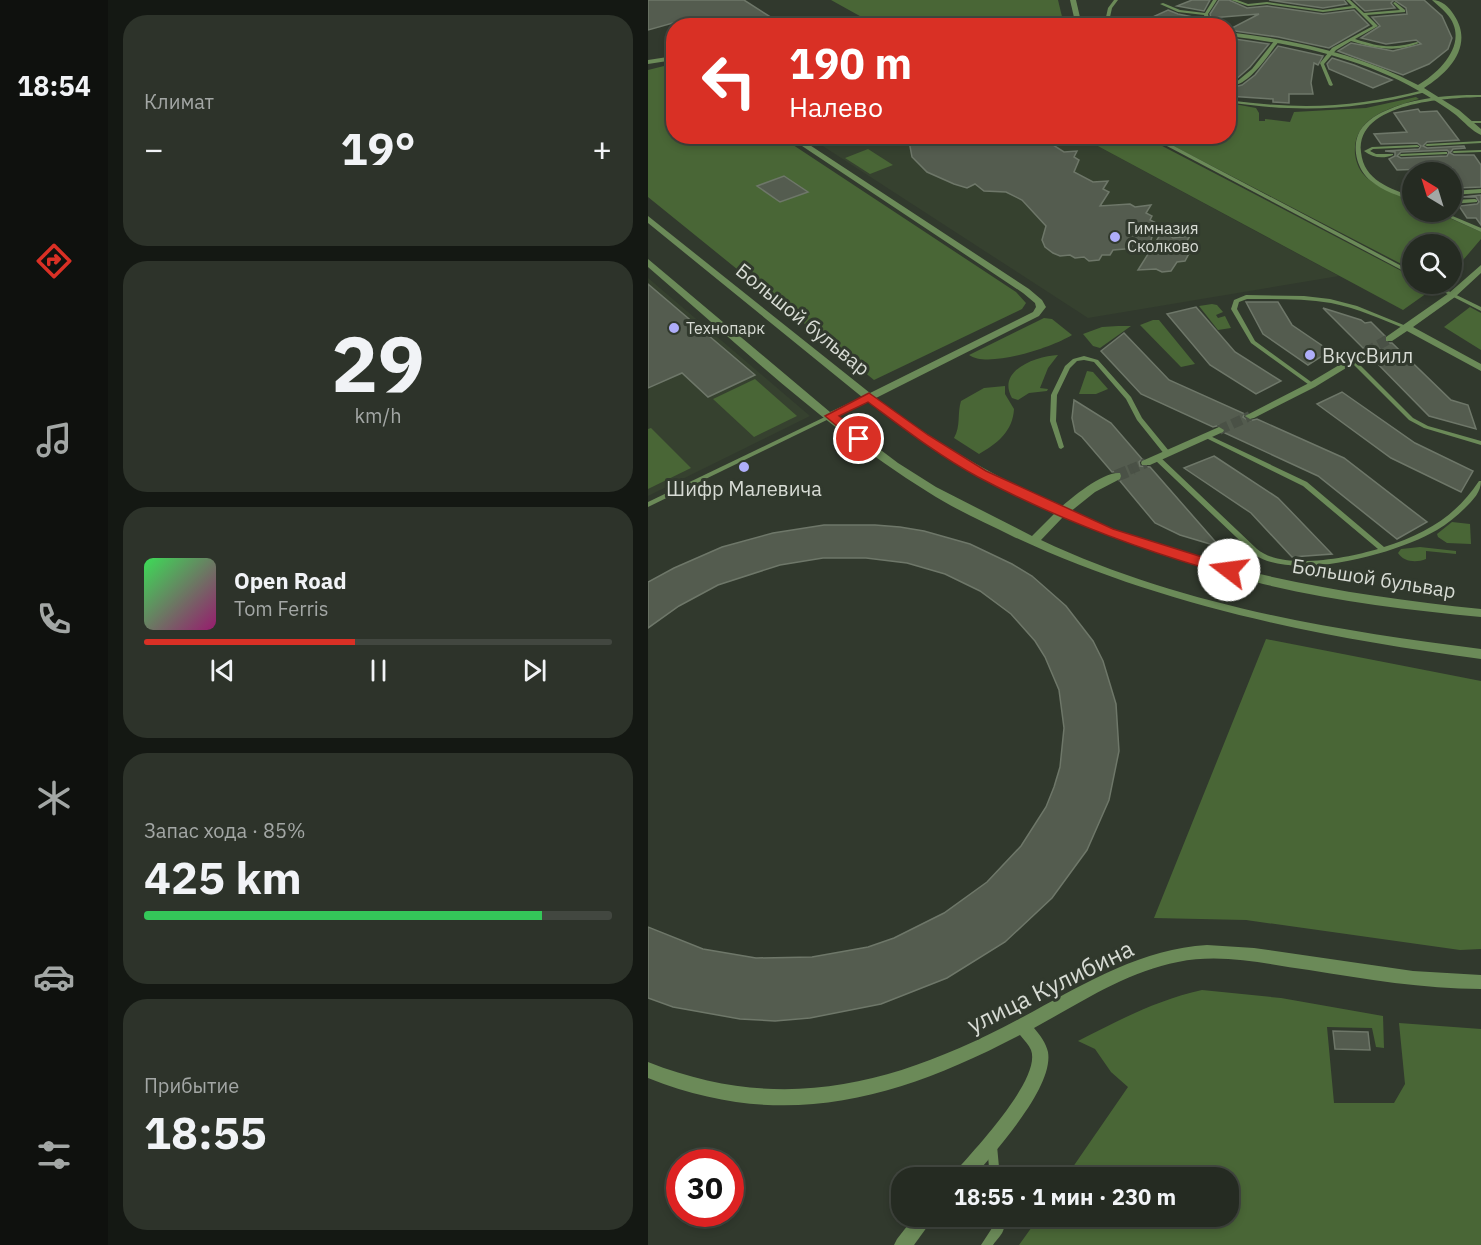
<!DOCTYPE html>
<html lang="ru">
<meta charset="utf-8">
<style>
body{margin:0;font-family:"IBM Plex Sans",sans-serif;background:#2d332a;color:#f1f3f6;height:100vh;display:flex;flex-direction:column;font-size:22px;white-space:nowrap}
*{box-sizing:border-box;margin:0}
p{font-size:20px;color:#a3a7a5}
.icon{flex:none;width:33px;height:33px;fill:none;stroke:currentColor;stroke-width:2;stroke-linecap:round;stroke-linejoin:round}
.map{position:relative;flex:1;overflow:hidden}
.details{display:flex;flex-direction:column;gap:15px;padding:15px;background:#141813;width:540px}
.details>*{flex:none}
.guide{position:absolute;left:18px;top:18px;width:570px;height:126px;border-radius:24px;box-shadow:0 3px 9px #0003,0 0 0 2px #424740;background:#d93025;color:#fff;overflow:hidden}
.needle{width:39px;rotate:322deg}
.controls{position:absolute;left:754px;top:162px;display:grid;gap:12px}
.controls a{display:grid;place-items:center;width:60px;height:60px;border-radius:50%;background:#252b22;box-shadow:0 3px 9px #0003,0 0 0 2px #424740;font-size:30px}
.speed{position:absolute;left:18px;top:1149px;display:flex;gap:12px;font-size:30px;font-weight:700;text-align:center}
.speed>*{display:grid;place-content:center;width:78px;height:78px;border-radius:50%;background:#252b22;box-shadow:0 3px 9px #0003,0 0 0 2px #424740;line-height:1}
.speed .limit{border:9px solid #d22;background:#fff;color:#111}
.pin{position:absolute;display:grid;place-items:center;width:51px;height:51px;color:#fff;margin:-26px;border:3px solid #fff;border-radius:50%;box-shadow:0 2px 6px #0007}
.me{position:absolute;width:66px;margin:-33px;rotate:285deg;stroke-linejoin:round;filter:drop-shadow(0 0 4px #0008)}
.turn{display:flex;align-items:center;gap:21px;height:126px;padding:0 24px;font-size:27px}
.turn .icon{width:78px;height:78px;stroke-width:2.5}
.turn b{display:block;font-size:42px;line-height:51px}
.big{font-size:45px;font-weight:700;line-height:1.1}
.details .card{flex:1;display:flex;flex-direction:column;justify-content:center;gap:9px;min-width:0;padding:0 21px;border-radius:24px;background:#2d332a}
.details .dial{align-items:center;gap:0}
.dial b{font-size:78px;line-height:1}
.song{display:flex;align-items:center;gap:18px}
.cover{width:72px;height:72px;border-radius:9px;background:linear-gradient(135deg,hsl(130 70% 55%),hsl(320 70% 35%))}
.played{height:6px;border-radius:3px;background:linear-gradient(90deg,#d93025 45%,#424740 45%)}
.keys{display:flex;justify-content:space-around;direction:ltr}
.heat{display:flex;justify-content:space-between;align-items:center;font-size:33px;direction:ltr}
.charge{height:9px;border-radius:4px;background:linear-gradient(90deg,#34c759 85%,#424740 0)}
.trip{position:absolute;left:243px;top:1167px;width:348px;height:60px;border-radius:24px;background:#252b22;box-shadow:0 3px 9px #0003,0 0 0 2px #424740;font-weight:700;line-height:60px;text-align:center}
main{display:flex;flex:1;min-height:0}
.tabs{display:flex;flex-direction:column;width:108px;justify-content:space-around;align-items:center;background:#0f110e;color:#a3a7a5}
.tabs .icon{width:42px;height:42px}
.tabs .current{color:#d93025}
.tabs b{font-size:27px;color:#f1f3f6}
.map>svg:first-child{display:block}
.built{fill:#36412f}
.green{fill:#496636}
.building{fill:#545c4f;stroke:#6e7769;stroke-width:1.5;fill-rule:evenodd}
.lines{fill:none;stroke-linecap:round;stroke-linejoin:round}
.minor-tunnel-far1{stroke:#4a5146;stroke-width:10;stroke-dasharray:10 4.5;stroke-linecap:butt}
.minor-tunnel{stroke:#4a5146;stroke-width:12;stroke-dasharray:12 6;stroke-linecap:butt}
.service{fill:#6b8a58;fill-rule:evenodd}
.minor{fill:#6b8a58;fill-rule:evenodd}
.route{fill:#d93025;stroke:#8d1f18;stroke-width:1.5}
.poi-dot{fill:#afaefa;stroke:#31392d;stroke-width:2}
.labels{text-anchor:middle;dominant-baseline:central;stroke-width:6;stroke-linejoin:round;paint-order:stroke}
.far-poi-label{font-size:16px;fill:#d7dbd4;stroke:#31392d;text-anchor:start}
.street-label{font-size:20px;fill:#d7dbd4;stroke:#31392d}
.poi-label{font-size:20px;fill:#d7dbd4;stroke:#31392d;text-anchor:start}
.near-street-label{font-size:24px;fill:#d7dbd4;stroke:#31392d}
</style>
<main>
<nav class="tabs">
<b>18:54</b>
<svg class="icon current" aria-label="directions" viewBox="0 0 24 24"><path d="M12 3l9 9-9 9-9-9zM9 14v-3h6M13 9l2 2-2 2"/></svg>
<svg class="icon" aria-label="music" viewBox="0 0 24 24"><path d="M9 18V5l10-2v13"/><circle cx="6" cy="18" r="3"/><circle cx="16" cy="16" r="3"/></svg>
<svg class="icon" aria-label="phone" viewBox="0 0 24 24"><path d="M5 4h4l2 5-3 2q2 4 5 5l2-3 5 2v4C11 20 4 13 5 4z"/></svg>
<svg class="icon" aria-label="climate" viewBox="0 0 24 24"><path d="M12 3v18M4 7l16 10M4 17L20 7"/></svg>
<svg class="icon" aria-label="car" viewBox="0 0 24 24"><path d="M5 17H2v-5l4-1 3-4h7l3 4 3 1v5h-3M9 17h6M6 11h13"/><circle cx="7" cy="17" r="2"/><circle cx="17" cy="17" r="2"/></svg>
<svg class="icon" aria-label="filters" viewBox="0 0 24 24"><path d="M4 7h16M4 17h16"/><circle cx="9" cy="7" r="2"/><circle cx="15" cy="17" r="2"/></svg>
</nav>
<section class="details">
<div class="card"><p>Климат</p>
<div class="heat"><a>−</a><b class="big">19°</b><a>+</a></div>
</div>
<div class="card dial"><b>29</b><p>km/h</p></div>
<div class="card">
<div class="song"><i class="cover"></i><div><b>Open Road</b><p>Tom Ferris</p></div></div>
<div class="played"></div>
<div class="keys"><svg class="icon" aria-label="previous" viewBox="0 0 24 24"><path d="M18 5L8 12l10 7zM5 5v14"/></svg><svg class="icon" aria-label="pause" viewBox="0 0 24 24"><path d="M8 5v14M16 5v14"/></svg><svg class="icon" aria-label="next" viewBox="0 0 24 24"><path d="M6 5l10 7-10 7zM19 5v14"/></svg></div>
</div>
<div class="card"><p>Запас хода · 85%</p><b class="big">425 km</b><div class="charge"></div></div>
<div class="card"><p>Прибытие</p><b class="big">18:55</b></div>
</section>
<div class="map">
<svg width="833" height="1245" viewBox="0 0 833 1245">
<rect width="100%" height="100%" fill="#31392d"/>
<!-- built -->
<g class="built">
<polygon points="180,136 433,137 691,276 440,318 167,141"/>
<polygon points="0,278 162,416 0,496"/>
</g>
<!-- green -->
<g class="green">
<polygon points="183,0 410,0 416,25 228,25"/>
<polygon points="24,64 26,136 133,137 368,292 378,303 374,309 226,380 0,197 0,70"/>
<path d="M768,97L771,99C744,107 704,117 707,154C708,163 712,172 719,178C732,189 750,194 765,201V212H788L833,232V239L804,273V244H765V270L508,137L580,136L581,103L608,108L611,113V121H617V119L642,122L646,112L718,108Z"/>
<polygon points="433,137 497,137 765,277 765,284 777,284 786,288 755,310"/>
<polygon points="220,149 245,165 222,174 197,158"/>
<polygon points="564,304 569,305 575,312 568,315 570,318 577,316 583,328 570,330 551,306"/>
<polygon points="822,307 833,313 833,350 796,327"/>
<path d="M396,318L404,319L424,335C405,347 340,369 321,355Z"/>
<polygon points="505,320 511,320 547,364 533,367 492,325"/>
<polygon points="470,326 483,326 452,348 445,346 435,334 454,327"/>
<path d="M410,355L400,368L392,388L400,389L399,391L381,393L370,400L364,398C348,370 389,356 410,355Z"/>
<polygon points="439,371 445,372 460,389 448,394 431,394"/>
<polygon points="107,379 149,416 106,437 65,399"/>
<path d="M357,386V394L366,409C365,431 349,444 331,454L306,438C313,426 309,414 313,401L336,388Z"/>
<polygon points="3,428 43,468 0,489 0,429"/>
<polygon points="804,522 822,524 823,544 799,543 790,537 789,534"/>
<path d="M772,547L808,551V554L778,551V559C768,563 756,562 750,553L753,549Z"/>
<polygon points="618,639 833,681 833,949 812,950 598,920 506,918"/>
<path d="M554,990L633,998L735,1016L736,1048L728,1047L724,1028L679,1027L686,1103H746L757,1084L751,1023L833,1029V1245H371L391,1217L580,1216V1178L418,1177L480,1087L463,1072L447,1049L430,1041C471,1020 509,1000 554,990Z"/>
</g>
<!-- building -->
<g class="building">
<polygon points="0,0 96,0 121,16 87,26 49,26 39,19 0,30"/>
<polygon points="544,0 562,0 556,11 529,6"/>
<polygon points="571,0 581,0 599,8 619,6 675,14 706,10 721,25 681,48 630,37 580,30 611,14 563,18 562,14"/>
<polygon points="621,0 696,0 699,4 675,8"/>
<polygon points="705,0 746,0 743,3 747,8 717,11"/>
<polygon points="746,0 776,0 794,16 804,38 800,49 781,64 755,75 690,51 703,43 745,51 773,44 768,40 738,44 713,38 732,26 724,17 759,14 758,8"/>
<polygon points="520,10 530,14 555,19 496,21"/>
<polygon points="580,38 621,44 602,67 586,81 586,87 594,85 607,75 630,46 675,56 670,65 666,63 663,83 665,94 641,94 641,103 625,102 625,99 580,96"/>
<polygon points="684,58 706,65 744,80 725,88 681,69 679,64"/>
<path d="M770,109L772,112L789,111L811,140L779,142L775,146L779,148L816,146L817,148L805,149L802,153L806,155H826L833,165V187L809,188L804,181V168L749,170L741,159L747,156V152L737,151L771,149L773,146L769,143L733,144L726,134L759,132L746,113ZM799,150L801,152L799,156L753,158L749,156L753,152Z"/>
<polygon points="260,136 391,136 416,152 429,151 426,157 431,160 426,172 445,182 460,181 455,189 461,192 452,206 482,204 487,207 503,205 498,213 504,216 502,220 508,223 501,247 465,250 462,255 454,255 451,260 441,261 436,257 427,258 422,255 412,256 405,253 397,247 394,240 398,226 374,200 358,192 336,191 327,184 319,188 306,184 279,172 264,157"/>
<polygon points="136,176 160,192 132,202 109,186"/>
<polygon points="833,195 833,225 828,218 819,218 811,206 829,204 831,202 828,197 814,197"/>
<polygon points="520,234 525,238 542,236 537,244 544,248 537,261 529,262 523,271 514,272 508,269 490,270 512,235"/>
<polygon points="0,284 107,375 60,397 34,373 0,388"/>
<polygon points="598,302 630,302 644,325 682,351 660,365 615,334"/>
<polygon points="548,307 587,352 633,381 608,394 562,365 519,314"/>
<polygon points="675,308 713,320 717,323 723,322 737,336 736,343 744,343 803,400 820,405 828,429 781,416 722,356 724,350 719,347 715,348"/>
<polygon points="476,333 521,380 597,414 595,417 601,421 609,419 696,458 779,522 749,539 670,476 577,433 578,429 572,425 565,427 493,394 453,351"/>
<polygon points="694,392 767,443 825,471 813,492 743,458 669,404"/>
<polygon points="426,400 463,423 494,459 491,462 492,466 502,467 572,547 532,535 507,523 472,481 475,477 473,471 464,472 434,437 427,432 424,418"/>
<polygon points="566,456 630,498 684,554 644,557 603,513 536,468"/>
<polygon points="176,525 227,525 252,527 276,531 322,544 364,564 384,576 418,606 445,641 455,661 468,704 471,751 461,800 439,850 404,898 357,942 299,978 233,1004 162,1018 127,1021 92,1019 25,1007 0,998 0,927 55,949 108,958 164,957 220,947 246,938 296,913 339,882 373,846 398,807 406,787 412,767 416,728 411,690 397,657 387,641 363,614 332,591 297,574 259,563 218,558 175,558 132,565 70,585 31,606 0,628 0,582 26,568 74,547 125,533"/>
<polygon points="685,1031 720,1032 722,1050 687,1049"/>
</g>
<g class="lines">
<!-- minor-tunnel-far1 -->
<g class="minor-tunnel-far1">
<polyline points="718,352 741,339"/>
<polyline points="571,430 602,416"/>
<polyline points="481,470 498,463"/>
</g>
<!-- minor-tunnel -->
<polyline class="minor-tunnel" points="468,476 485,469"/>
<!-- service -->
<g class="service">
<polygon points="466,0 470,0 464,8 460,26 456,26 460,8"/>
<polygon points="565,0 569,0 560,14 563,26 559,26 556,15 530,12 512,4 515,3 532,10 557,13"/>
<path d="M583,0H589L600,4L619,2L675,10L704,6L698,0H702L716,13L752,10L745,3L747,2L757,10V12L719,15L730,26L707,39C732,47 743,49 769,42L771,43C748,53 726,48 703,41L688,50L676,64L685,85L683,86L681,85L672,63L684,48L725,26L707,8L675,12L619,4L600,6Z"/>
<polygon points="203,16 219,26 213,26 202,18 164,26 152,26"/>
<path d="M627,40L631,41C621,54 603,82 587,85V83L604,69Z"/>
<path d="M776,90L778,91V92C709,110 651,113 580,102V100C652,110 706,108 776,90Z"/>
<path d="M819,95H833V97C799,98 708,102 713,152C716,181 742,188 765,197V201C751,196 735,191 723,181C710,171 704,150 710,135C714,124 727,115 737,111C762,99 791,96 819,95Z"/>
<rect x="819" y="121" width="14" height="2"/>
<polygon points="500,136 507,136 765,272 765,276"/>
<polygon points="833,141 833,143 779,146 777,145 779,144"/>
<path d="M769,145L771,146V147L725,149L722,151L728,154H745V155C735,159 725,158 716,151L724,147Z"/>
<polygon points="833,150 833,152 806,153 804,152 806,151"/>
<polygon points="797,152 799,152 799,154 753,156 751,155 753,154"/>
<polygon points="833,189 833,193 804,195 804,191"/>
<polygon points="827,199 829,200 829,202 804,204 804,200"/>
<polygon points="789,212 795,212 833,228 833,232"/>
<polygon points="780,284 786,284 833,307 833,311"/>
<path d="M598,295L656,296L682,299L709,306L763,328L760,330L758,329C733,319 709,308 683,303C655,298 627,299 599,299L591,302L589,309L607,341L666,384V386L664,387L603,343L583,309L586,300Z"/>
<polygon points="436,356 450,360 483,397 494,418 521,451 522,453 521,455 517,455 489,420 478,399 446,362 436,360 429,361 422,368 409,395 408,421 416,447 413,449 411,448 402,421 403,395 417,366 425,359"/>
<polygon points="705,359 707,360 765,418 780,426 833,441 833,445 776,428 761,420 702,361"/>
<polygon points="183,414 185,415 185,417 0,507 0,502"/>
<path d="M558,434L659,482L736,547C777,534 807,517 831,481H833C833,492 825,500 817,508C809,516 799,524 789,530C750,553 648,582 607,555L507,460L506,458L507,456H511L609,549C635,571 699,558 730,549L655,486L556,437L555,436Z"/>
<polygon points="344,1141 348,1142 349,1146 352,1178 342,1178 339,1146 340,1142"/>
<path d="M346,1216H356C358,1232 354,1233 345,1245H333L346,1225Z"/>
</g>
<!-- minor -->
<g class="minor">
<polygon points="422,0 428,0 434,26 428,26"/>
<path d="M784,0C794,0 801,7 806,15C826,45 802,72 776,88L811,110L833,129V135C824,131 816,122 808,115C799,108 788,101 778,95C718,59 649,44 580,36V32C647,40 711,54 770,85C794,71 823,40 798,13C794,8 788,4 784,0Z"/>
<polygon points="26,56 26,60 0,64 0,60"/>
<path d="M139,136H148L381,289L394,300L398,307L391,316L228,398C285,442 347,476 412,508C424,497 456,471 472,473L473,476L472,479L447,492L422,512C464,529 506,546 550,558C643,585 737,599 833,609V617C760,610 687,601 615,584C547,566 481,544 415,517L393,540C531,605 683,630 833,649V659C670,637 513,606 364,536C336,522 306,509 280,492C178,429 91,345 0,267V259L182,412L214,397L0,223V216L222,393L385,312L388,307L387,303L375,293ZM220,401C278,447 340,481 406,514L384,536L288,487L250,463L189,417Z"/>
<polygon points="833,265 833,273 807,297 765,327 833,364 833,371 759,331 744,341 738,341 738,337 801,293"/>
<polygon points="718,349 723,352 721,354 667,387 606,418 602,419 597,416 661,383"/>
<polygon points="571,427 576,430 575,432 502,465 494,465 493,463 494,461"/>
<path d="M559,945L606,948L765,971L833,975V989C775,989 718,979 661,970C618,964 574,953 530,962C478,972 432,1003 386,1028C392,1035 398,1043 400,1052C406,1088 347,1151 325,1178H305L307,1172C325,1151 394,1079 383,1050C381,1045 376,1040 372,1035C248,1100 135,1132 0,1078V1062C142,1118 258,1081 386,1011C441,981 495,949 559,945Z"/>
<polygon points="267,1216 287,1216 266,1245 246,1245 249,1239"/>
</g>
</g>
<!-- route -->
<path class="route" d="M221,393L280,435L338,471L465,529L586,567L588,570L581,575C495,551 409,519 330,477C291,456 255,428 220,402L191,416L216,436V441H207L177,416Z"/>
<!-- markers -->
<g class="poi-dot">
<circle cx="467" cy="237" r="6"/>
<circle cx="26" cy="328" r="6"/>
<circle cx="662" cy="355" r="6"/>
<circle cx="96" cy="467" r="6"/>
</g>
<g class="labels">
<!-- far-poi labels -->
<g class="far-poi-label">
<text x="479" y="228">Гимназия<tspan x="479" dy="18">Сколково</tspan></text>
<text x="38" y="328">Технопарк</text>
</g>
<!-- street labels -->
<g class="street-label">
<text transform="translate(155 319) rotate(39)">Большой бульвар</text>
<text transform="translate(726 578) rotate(9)">Большой бульвар</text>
</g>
<!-- poi labels -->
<g class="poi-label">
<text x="674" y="355">ВкусВилл</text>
<text x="96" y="488" text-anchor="middle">Шифр Малевича</text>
</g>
<!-- near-street labels -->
<g class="near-street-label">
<text transform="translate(402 986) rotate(-26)">улица Кулибина</text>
</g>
</g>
</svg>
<div class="controls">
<a><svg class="needle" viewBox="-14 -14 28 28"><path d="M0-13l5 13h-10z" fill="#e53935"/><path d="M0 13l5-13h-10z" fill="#a3a7a5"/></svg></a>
<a><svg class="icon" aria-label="search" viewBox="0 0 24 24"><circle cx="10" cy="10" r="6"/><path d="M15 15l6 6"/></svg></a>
</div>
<div class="speed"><div class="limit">30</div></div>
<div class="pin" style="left:211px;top:439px;background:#d93025"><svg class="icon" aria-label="arrive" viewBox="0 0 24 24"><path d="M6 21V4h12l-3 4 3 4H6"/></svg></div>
<svg class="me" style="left:581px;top:570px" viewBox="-20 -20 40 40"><circle r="19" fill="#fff"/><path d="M0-13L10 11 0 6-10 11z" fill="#d93025"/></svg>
<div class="trip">18:55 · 1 мин · 230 m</div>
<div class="guide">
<div class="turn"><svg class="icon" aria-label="left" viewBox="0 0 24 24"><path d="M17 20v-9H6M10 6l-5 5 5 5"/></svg><div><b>190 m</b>Налево</div></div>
</div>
</div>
</main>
